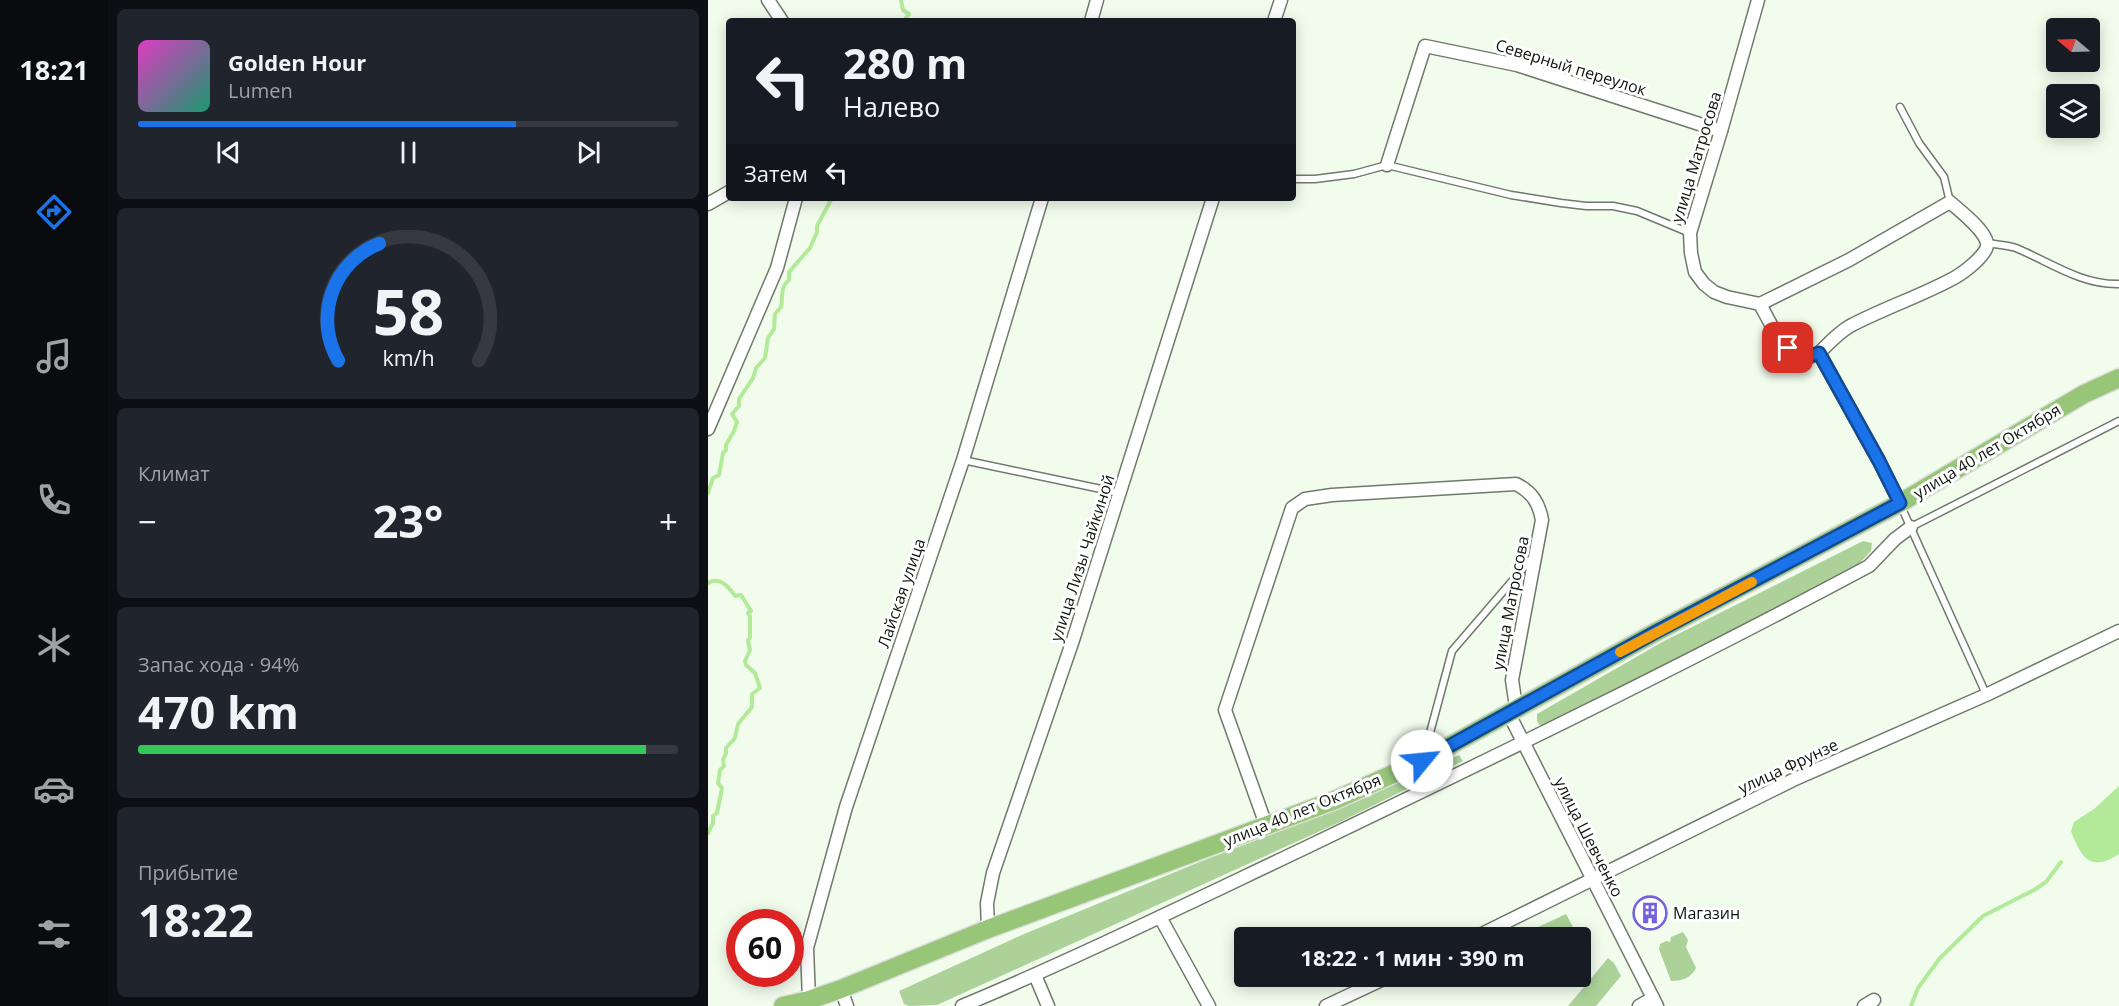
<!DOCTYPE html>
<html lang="ru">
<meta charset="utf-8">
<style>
body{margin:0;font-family:"Open Sans",sans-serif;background:#20242c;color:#f1f3f6;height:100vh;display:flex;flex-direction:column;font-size:22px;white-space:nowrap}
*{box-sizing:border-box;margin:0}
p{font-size:20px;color:#9ea1a6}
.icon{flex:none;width:33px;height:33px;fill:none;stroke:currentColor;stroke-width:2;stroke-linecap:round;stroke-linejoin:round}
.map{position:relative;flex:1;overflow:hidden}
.panel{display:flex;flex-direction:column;gap:9px;padding:9px;background:#0d0f14;width:600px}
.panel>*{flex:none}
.banner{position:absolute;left:18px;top:18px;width:570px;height:183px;border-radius:6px;box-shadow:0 3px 15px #0003;background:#171b24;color:#f1f3f6;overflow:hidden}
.needle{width:39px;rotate:289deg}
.fabs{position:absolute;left:1338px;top:18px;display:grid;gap:12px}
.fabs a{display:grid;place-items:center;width:54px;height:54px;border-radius:6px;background:#171b24;box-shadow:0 3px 15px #0003;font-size:30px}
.speed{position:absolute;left:18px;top:909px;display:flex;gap:12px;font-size:30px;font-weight:700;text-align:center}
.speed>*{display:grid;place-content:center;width:78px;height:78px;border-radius:50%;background:#171b24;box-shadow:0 3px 15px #0003;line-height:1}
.speed .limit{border:9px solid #d22;background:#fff;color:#111}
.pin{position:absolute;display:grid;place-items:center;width:51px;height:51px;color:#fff;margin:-26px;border-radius:12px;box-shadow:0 3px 9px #0006}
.me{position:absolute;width:66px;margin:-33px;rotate:62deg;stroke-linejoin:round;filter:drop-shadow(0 0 4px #0008)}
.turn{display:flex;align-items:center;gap:21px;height:126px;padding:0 18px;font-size:27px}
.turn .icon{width:78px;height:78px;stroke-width:2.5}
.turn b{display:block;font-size:42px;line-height:51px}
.then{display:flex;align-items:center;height:57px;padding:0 18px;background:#0003;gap:12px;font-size:22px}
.big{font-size:45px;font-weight:700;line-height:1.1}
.panel .card{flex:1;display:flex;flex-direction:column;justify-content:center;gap:9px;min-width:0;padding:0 21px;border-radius:9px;background:#20242c}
.panel .dial{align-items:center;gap:0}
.dial svg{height:156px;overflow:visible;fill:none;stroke:#363941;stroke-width:7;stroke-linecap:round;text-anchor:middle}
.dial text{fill:#f1f3f6;stroke:none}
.song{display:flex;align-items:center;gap:18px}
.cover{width:72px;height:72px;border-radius:9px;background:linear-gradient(135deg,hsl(310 70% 55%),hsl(160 70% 35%))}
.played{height:6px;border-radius:3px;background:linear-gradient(90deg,#1a73e8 70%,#363941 70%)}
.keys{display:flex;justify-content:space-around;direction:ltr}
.heat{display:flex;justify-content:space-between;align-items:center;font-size:33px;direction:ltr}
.charge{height:9px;border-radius:4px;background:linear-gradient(90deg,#34c759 94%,#363941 0)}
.trip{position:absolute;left:526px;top:927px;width:357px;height:60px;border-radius:6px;background:#171b24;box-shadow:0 3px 15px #0003;font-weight:700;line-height:60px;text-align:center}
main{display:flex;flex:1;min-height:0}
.tab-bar{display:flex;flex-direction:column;width:108px;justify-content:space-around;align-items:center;background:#090b0e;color:#9ea1a6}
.tab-bar .icon{width:42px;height:42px}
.tab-bar .on{color:#1a73e8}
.tab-bar b{font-size:27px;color:#f1f3f6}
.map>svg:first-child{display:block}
.green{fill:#acd29a}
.water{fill:#b3ea9a}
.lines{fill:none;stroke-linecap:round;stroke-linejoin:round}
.stream{stroke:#b3ea9a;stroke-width:4}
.lane-casing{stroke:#70796c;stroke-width:9}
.street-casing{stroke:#70796c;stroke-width:15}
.primary-casing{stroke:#dededd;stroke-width:21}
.lane{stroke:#fff;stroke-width:6}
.street{stroke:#fff;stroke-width:12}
.primary{stroke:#98c679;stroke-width:18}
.route-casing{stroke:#114b97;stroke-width:15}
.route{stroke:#1a73e8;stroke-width:10}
.slow{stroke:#f59e0b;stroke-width:10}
.labels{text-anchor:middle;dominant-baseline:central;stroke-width:6;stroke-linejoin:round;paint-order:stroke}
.street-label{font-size:16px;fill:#10140f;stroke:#fff}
.poi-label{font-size:16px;fill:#10140f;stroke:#fff;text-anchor:start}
</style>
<main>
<nav class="tab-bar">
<b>18:21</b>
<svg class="icon on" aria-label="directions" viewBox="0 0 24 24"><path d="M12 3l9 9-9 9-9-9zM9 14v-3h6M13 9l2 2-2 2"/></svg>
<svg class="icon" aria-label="music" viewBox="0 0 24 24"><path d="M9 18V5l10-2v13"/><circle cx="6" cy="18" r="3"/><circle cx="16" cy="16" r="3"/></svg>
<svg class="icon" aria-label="phone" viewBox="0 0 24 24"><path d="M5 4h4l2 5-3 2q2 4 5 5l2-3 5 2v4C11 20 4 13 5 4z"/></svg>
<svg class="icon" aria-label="climate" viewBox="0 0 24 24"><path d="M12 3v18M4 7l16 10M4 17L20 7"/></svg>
<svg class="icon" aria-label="car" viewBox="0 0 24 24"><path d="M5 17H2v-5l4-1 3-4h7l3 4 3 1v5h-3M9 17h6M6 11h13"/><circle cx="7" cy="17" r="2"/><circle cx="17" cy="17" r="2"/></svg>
<svg class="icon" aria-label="filters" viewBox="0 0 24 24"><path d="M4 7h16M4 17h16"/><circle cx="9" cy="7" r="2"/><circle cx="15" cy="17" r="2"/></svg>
</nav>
<section class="panel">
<div class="card">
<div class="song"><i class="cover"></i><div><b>Golden Hour</b><p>Lumen</p></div></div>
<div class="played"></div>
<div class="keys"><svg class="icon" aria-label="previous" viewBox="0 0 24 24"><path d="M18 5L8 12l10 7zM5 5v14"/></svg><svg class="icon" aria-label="pause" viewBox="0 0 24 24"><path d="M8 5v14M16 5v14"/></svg><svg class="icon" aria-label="next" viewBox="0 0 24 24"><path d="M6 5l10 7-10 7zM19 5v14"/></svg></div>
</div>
<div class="card dial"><svg viewBox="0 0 100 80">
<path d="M14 69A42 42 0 1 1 86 69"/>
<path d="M14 69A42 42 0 0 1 35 9" stroke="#1a73e8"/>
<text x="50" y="56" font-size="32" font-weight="700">58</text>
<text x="50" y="72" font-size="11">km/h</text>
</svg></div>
<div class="card"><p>Климат</p>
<div class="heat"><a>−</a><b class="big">23°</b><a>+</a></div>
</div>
<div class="card"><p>Запас хода · 94%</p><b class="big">470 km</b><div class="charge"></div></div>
<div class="card"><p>Прибытие</p><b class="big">18:22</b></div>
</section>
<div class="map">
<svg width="1411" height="1006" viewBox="0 0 1411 1006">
<rect width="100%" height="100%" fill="#f1fced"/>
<!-- green -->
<g class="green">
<polygon points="1155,541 1164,543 1163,551 1150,565 938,676 833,727 829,721 829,714 956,641"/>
<polygon points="751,755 755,761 632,822 229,1005 201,1006 196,1004 191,991 316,934 494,861 650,801"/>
<polygon points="858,914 865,927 847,934 845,937 830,937 826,929"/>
<path d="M975,932L980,940L978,947L988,968C983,978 974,981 963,981L951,949L952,944L958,941L962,942L963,937Z"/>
<polygon points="900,958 906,963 913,976 888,1006 860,1006"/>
</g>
<!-- water -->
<path class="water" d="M1411,786V854C1383,873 1373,858 1363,831L1366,822L1386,809Z"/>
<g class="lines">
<!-- stream -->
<g class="stream">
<polyline points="193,0 195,10 201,14 196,21"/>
<path d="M0,493L5,478L11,475L15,453L18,450V445L26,431L29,422L24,414L31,406V399L45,378L48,368L57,358L60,338L66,329L67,314L73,307C75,297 72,287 81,280V272L102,248L109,232V226L124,198"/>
<path d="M0,583C12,576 21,587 27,596L33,595L43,611L40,613L42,616V637L40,641L42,650L37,661L38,665L47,673L52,688L44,694V707L30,724L27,738L18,748V753L15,760L16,766L12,770L10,783L14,788L9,813L5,816V823L0,833"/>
<polyline points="1203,1006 1210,988 1232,958 1275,916 1326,890 1338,882 1353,862"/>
</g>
<defs>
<g id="lane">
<polyline points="1192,107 1211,143 1236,177 1242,202"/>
<polyline points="585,179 607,179 646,174 679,165 803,195 853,203 878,206 905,206 929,211 982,233"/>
<path d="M1280,243C1289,245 1299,245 1308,248C1342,262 1373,285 1411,284"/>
<polyline points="255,460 412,493"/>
<polyline points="1192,504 1278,694"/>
<polyline points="1203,527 1411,421"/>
<polyline points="716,755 744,651 824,558"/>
</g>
<g id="street">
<polyline points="60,0 74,21"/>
<path d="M1050,0L1013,131L982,233L983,253L987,272L996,284L1006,292L1019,297L1052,304C1062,322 1076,356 1099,358L1111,353"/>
<polyline points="383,21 389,0"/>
<polyline points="566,21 573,0"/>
<polyline points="679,165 717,46 809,65 1013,131"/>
<polyline points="0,204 21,192"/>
<path d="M1052,304L1141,260L1242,202C1252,211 1276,229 1279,243C1281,254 1255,273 1246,278C1213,296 1176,308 1142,326C1130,333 1121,343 1111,353L1171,461L1192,503"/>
<polyline points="0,429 69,268 88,198"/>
<polyline points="801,714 949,1006"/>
<path d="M558,825L517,710L584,508L597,499L624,495L808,484C824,492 831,503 834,520L804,680L807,700L811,709"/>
<polyline points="452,917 501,1006"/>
<polyline points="280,929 279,903 285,873 365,640 505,198"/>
<polyline points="766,938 1085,780 1278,695 1411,631"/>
<polyline points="327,975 340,1006"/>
<polyline points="133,989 139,1006"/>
<polyline points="106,1005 101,1000 99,948 138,807 255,460 334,198"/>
<path d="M254,1006C371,957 485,901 599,847C788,756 976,665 1161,566L1187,539L1203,527"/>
<polyline points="618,1006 682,976"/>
<polyline points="931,1006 945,998"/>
<polyline points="1156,1006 1166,1000"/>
</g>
<polyline id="primary" points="75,1006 101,1000 133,989 280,929 627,800 714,761 946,633 1192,503 1376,394 1411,378"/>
</defs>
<!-- lane casing -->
<use href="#lane" class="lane-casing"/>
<!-- street casing -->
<use href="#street" class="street-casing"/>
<!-- primary casing -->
<use href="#primary" class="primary-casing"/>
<!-- lane -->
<use href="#lane" class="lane"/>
<!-- street -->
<use href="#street" class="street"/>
<!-- primary -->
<use href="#primary" class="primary"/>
</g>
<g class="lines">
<defs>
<path id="route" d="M714,761L946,633L1192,503L1171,461L1111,353C1097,358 1092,358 1080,348"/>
</defs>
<!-- route casing -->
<use href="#route" class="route-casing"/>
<!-- route -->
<use href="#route" class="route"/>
<!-- slow -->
<polyline class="slow" points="912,652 1044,582"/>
</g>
<!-- icons -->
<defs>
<symbol id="building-ring" viewBox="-11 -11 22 22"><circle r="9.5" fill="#fff" stroke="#7562dd" stroke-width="1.5"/><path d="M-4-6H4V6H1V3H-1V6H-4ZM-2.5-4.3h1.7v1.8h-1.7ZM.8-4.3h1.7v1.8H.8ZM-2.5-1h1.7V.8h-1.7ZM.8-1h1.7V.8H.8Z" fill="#7562dd"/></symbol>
</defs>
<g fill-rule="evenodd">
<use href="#building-ring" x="923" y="894" width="38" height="38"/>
</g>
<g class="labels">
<!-- street labels -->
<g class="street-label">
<text transform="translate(863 67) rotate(17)">Северный переулок</text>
<text transform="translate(988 157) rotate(-73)">улица Матросова</text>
<text transform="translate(1279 451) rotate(-31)">улица 40 лет Октября</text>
<text transform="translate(374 558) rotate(-72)">улица Лизы Чайкиной</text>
<text transform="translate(193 593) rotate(-71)">Лайская улица</text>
<text transform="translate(802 603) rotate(-79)">улица Матросова</text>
<text transform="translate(1080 766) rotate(-25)">улица Фрунзе</text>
<text transform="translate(594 810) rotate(-22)">улица 40 лет Октября</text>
<text transform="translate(881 837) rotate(63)">улица Шевченко</text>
</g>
<!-- poi labels -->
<g class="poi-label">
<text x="965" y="913">Магазин</text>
</g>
</g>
</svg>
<div class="fabs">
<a><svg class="needle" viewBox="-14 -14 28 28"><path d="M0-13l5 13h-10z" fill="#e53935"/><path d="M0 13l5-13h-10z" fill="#9ea1a6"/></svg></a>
<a><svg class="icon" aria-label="layers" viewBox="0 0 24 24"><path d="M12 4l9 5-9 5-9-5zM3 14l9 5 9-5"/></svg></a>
</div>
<div class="speed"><div class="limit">60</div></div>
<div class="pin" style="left:1080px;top:348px;background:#d93025"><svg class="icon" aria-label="arrive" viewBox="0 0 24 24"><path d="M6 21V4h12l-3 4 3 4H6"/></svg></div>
<svg class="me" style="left:714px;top:761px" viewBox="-20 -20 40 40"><circle r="19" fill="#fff"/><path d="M0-13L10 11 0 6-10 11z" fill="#1a73e8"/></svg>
<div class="trip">18:22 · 1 мин · 390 m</div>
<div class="banner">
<div class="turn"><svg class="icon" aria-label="left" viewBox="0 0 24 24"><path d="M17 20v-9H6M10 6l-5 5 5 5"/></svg><div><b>280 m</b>Налево</div></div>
<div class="then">Затем<svg class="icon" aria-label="left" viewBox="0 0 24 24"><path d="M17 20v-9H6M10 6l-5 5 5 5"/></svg></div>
</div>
</div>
</main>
